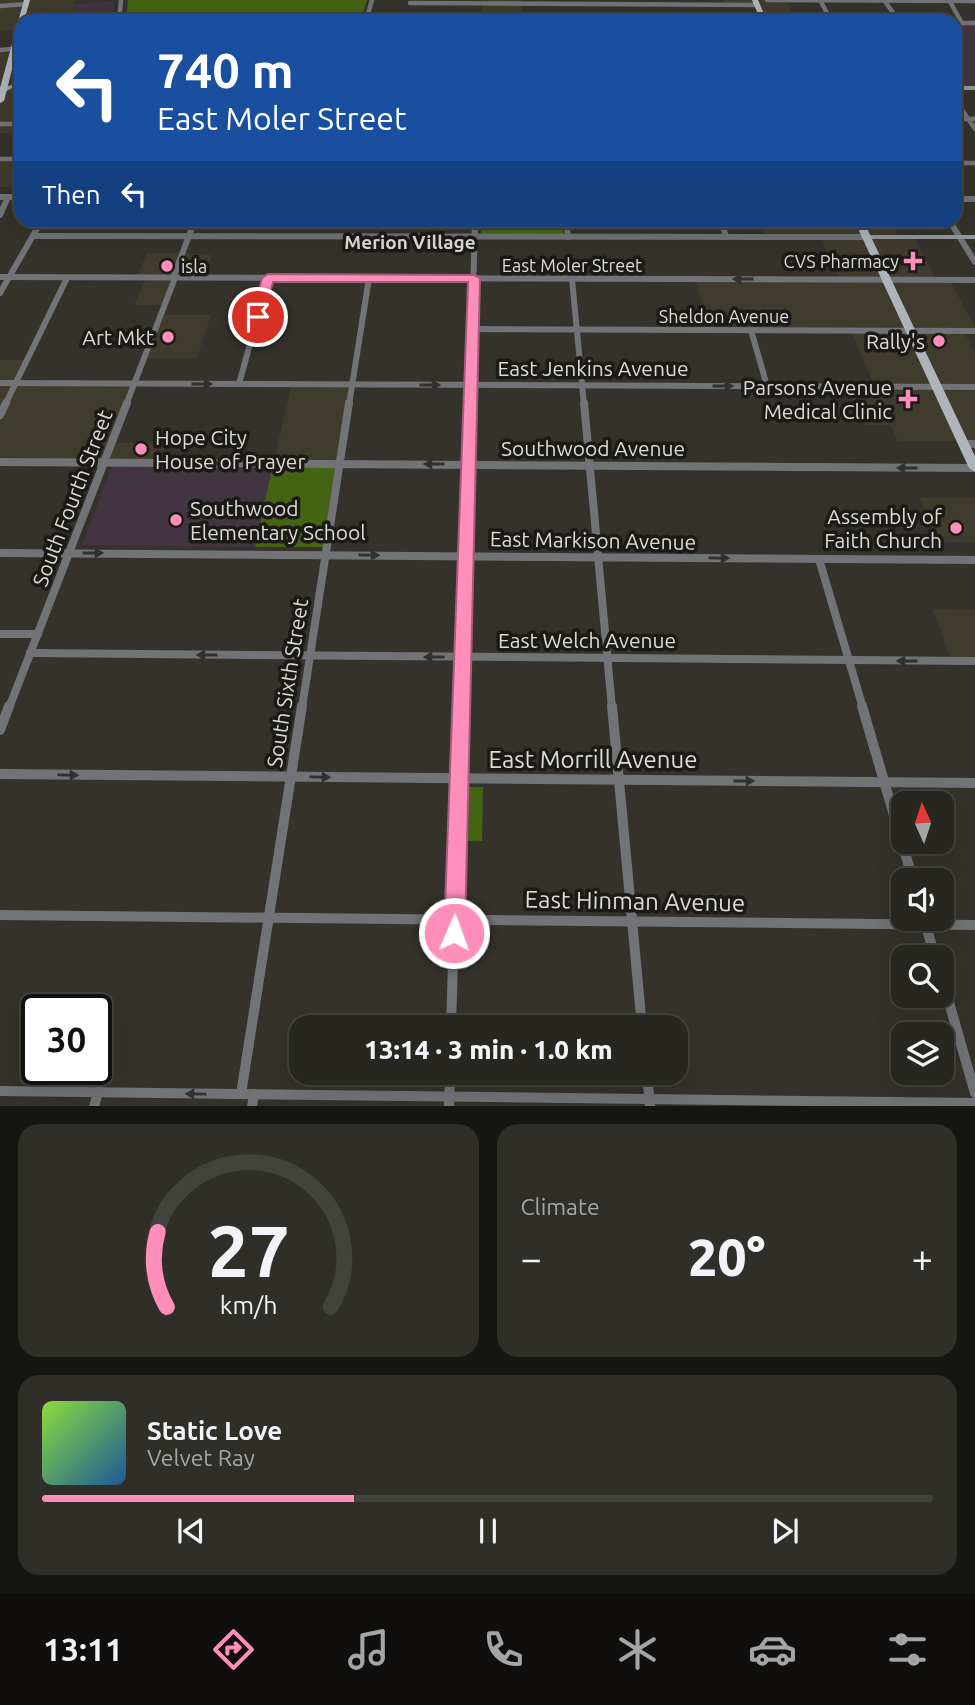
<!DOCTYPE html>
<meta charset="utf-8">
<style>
body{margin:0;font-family:Ubuntu,sans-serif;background:#2f2e29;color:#f1f3f6;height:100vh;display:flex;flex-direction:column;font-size:26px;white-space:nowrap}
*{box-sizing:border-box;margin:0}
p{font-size:23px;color:#a4a5a5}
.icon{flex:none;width:38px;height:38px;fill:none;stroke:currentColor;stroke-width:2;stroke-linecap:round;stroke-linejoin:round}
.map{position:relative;height:1106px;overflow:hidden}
.sheet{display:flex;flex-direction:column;gap:18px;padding:18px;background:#151512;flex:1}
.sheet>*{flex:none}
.top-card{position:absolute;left:14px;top:14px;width:948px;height:214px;border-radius:21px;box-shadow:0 7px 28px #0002,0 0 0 2px #43433e;background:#1a4fa0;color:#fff;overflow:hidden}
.needle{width:46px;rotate:357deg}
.tools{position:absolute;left:891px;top:791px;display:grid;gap:14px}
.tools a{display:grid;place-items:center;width:63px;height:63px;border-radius:14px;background:#272620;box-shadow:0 7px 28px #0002,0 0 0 2px #43433e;font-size:35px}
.speed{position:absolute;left:21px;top:994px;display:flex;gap:14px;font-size:35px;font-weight:700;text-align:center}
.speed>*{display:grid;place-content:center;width:91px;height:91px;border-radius:50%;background:#272620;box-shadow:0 7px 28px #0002,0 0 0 2px #43433e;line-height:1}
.speed .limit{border:4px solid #111;border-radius:10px;background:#fff;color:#111}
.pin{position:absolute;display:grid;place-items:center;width:60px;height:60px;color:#fff;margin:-30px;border:4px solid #fff;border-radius:50%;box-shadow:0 2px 7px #0007}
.me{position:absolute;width:77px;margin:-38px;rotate:2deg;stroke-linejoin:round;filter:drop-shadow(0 0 5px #0008)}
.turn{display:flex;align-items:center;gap:24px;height:147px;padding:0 28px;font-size:32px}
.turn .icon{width:91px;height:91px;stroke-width:2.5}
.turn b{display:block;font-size:49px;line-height:60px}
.then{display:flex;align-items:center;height:66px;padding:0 28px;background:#0003;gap:14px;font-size:26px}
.big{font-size:52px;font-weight:800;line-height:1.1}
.sheet .card{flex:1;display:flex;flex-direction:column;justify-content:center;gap:10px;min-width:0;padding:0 24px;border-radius:21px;background:#2f2e29}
.sheet .dial{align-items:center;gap:0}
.dial svg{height:182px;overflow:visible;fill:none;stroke:#43433e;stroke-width:7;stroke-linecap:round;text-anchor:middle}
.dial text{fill:#f1f3f6;stroke:none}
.song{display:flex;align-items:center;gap:21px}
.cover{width:84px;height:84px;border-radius:10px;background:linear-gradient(135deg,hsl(90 70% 55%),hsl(210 70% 35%))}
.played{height:7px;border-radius:4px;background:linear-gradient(90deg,#ff8ebb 35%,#43433e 35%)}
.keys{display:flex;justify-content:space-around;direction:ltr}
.heat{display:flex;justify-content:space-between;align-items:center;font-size:38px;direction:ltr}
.sheet .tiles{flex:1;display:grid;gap:18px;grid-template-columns:1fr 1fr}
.card:last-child{grid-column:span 2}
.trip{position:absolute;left:289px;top:1015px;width:399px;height:70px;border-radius:21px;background:#272620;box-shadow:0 7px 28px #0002,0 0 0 2px #43433e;font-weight:800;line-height:70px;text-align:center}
.dock{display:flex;height:112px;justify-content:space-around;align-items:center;background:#100f0d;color:#a4a5a5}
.dock .icon{width:49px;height:49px}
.dock .on{color:#ff8ebb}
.dock b{font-size:32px;color:#f1f3f6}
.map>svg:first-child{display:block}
.built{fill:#3f3b2d}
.education{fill:#433441}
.green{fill:#436413}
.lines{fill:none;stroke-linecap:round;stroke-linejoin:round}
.street-far3{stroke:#717377;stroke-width:4.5}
.street-far2{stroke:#717377;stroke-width:6}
.street-far1{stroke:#717377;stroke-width:8}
.street{stroke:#717377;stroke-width:10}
.secondary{fill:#94989d;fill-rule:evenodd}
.primary{fill:#afb4bb;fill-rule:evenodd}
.oneway{fill:#30302f}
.route{fill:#ff8ebb;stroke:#a65c7a;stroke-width:2}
.poi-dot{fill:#ff8ebb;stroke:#1b1a17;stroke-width:2.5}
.labels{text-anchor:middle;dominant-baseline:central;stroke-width:7;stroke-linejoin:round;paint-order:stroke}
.far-poi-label{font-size:18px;fill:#dcdbd6;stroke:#1b1a17;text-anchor:end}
.far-street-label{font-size:18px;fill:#dcdbd6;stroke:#1b1a17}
.far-neighbourhood-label{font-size:19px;font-weight:bold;fill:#dcdbd6;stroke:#1b1a17}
.poi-label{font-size:21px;fill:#dcdbd6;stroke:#1b1a17;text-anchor:end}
.street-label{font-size:21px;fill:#dcdbd6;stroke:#1b1a17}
.near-street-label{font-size:24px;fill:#dcdbd6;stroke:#1b1a17}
</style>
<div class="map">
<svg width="975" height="1107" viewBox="0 0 975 1107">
<rect width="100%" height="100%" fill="#34322b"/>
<!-- built -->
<g class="built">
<polygon points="0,0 75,0 74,4 77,4 75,18 71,21 21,21 21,133 0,133 0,49 13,48 18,30 0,31"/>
<polygon points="488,0 522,0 522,20 481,19 482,4 487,4"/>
<polygon points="724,0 786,0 796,21 718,21 732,21 728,12 759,12 756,5 726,5"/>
<rect x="0" y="159" width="21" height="28"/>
<polygon points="758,221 901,221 890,221 899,237 914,237 936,279 949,279 975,327 975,330 964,331 975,354 975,445 961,441 898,441 890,425 863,425 847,386 874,385 851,330 709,330 695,279 839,279 821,238 764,237"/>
<polygon points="147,253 182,253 212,255 202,277 175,277 164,305 134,305 146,278 137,277"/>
<polygon points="161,315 211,315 197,358 145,358"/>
<polygon points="0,360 28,360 17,382 132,384 112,443 167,443 159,467 0,461"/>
<polygon points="292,383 351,383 335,468 272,468"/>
<polygon points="919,498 975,498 975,542 939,542"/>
<polygon points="933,609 975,610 975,660 951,660"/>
</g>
<!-- education -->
<g class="education">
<polygon points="115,1 113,15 75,18 77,4"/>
<rect x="956" y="25" width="19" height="61"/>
<polygon points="112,466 272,468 255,547 82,545"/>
</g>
<!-- green -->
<g class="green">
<polygon points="128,0 367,0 361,21 126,21"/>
<polygon points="480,220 563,221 563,234 481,234"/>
<polygon points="272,468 335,468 323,547 255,547"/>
<polygon points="469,787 483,787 482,841 468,841"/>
</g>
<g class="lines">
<!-- street-far3 -->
<g class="street-far3">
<polyline points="767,0 975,1"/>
<polyline points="820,0 827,13"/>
<polyline points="884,0 899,21"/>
<polyline points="949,0 962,23"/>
<polyline points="410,3 757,5"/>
<polyline points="0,6 26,4"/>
<polyline points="367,19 745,21"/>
<polyline points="61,21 119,17"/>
<polyline points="119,21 121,0"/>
<polyline points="366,21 372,0"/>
<polyline points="958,23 975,23"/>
<polyline points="0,50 21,48"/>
<polyline points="956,101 975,129"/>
<polyline points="956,119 975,119"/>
<polyline points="0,124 21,124"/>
<polyline points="0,159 21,159"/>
<polyline points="956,163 975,163"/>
</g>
<!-- street-far2 -->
<g class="street-far2">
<polyline points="0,197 21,197"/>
<polyline points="956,199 975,199"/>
<polyline points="0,215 8,197"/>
<polyline points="566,220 568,237"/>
<polyline points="721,220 726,237"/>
<polyline points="949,220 975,262"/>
<polyline points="254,224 275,224 277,220"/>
<polyline points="33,236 865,237"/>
<polyline points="0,277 975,280"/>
<polyline points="173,278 195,220"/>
<polyline points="572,279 584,405"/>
<polyline points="0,293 42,220"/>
<polyline points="473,329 975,331"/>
<polyline points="751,330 767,386"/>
<polyline points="0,383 975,387"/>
<polyline points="239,384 268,278"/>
<polyline points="5,405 67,278"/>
<polyline points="126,405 175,278"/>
<polyline points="349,405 369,278"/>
<polyline points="470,405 475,220"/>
</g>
<!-- street-far1 -->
<g class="street-far1">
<polyline points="584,403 612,708"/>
<polyline points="0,415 6,403"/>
<polyline points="963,444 975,444"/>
<polyline points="0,462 975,468"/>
<polyline points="0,553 975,560"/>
<polyline points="819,559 863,708"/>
<polyline points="0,634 38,634"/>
<polyline points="30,653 975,661"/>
<polyline points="9,708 127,403"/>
<polyline points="302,708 349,403"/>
<polyline points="460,708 470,403"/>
</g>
<!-- street -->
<g class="street">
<polyline points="612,706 642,1027"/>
<polyline points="862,706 913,880"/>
<polyline points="0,730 9,706"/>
<polyline points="0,774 975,783"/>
<polyline points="0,915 975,925"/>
<polyline points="924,919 935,957"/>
<polyline points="942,978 975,1093"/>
<polyline points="451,1027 461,706"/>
<polyline points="647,1073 650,1107"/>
<polyline points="0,1091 975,1103"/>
<polyline points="241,1094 302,706"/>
<polyline points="94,1107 98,1092"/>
<polyline points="252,1107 254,1094"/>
<polyline points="449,1107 450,1073"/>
</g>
<!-- secondary -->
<g class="secondary">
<polygon points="21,83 21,87 12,88 0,95 0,90 8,86"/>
<rect x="956" y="86" width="19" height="4"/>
<polygon points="862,235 975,235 975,239 865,239 861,237"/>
</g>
<!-- primary -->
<g class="primary">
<polygon points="24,0 30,0 24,21 21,21 21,34 4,101 0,103 0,88"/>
<polygon points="752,0 758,0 767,21 761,21"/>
<polygon points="854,220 863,220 975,456 975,472 969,468"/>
</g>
</g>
<!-- one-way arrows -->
<defs><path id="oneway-solid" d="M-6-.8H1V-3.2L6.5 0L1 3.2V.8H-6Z" transform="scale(1.75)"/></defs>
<g class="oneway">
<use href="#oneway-solid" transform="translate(743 279) rotate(-180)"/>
<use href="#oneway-solid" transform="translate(202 384)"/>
<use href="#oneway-solid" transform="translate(430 385)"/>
<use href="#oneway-solid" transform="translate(723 386)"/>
<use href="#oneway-solid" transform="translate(434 464) rotate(-180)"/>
<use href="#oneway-solid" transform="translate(907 468) rotate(-180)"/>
<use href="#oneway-solid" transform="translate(93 553)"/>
<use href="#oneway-solid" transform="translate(369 555) rotate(1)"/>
<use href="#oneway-solid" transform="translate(719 558) rotate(1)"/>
<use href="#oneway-solid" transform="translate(207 655) rotate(-180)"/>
<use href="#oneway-solid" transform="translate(434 657) rotate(-180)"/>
<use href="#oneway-solid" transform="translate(907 661) rotate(-180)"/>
<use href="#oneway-solid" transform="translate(68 775) rotate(1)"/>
<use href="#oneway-solid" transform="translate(320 777) rotate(1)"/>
<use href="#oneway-solid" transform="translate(744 781)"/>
<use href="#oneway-solid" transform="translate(196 1094) rotate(-179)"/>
</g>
<!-- route -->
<polygon class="route" points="474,275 480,278 465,933 462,940 454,943 447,940 444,933 468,282 273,282 264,317 258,321 252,317 262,278 268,274"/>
<!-- markers -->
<g class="poi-dot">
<path d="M909.5 250.5h7v7h7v7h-7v7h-7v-7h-7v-7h7z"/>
<circle cx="167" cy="266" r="7"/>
<circle cx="168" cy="337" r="7"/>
<circle cx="939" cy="341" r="7"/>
<path d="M904.5 388.5h7v7h7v7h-7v7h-7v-7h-7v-7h7z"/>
<circle cx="141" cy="449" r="7"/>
<circle cx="176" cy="520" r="7"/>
<circle cx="956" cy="528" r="7"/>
</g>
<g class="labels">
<!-- far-poi labels -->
<g class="far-poi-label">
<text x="899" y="261">CVS Pharmacy</text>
<text x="181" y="266" text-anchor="start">isla</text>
</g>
<!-- far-street labels -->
<g class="far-street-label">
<text x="572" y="265">East Moler Street</text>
<text x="724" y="316">Sheldon Avenue</text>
</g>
<!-- far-neighbourhood labels -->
<g class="far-neighbourhood-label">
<text x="410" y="242">Merion Village</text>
</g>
<!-- poi labels -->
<g class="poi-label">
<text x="154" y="337">Art Mkt</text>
<text x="925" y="341">Rally's</text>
<text x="892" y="387">Parsons Avenue<tspan x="892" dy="24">Medical Clinic</tspan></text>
<text x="155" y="437" text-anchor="start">Hope City<tspan x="155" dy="24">House of Prayer</tspan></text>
<text x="190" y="508" text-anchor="start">Southwood<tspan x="190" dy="24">Elementary School</tspan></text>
<text x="942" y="516">Assembly of<tspan x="942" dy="24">Faith Church</tspan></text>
</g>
<!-- street labels -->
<g class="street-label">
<text x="593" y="368">East Jenkins Avenue</text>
<text x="593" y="448">Southwood Avenue</text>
<text transform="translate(72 498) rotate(-69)">South Fourth Street</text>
<text transform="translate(593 540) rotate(1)">East Markison Avenue</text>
<text x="587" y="640">East Welch Avenue</text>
<text transform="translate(287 683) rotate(-81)">South Sixth Street</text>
</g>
<!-- near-street labels -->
<g class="near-street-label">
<text x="593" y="759">East Morrill Avenue</text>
<text transform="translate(635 901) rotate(1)">East Hinman Avenue</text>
</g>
</g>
</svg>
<div class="tools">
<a><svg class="needle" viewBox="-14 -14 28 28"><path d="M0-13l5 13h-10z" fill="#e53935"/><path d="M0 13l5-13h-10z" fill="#a4a5a5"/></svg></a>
<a><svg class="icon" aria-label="sound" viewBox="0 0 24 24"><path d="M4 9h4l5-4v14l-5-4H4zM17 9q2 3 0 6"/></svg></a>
<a><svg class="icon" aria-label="search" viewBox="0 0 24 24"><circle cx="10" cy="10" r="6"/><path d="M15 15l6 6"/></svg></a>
<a><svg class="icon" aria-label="layers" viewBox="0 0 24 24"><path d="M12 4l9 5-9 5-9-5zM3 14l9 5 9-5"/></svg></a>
</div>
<div class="speed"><div class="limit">30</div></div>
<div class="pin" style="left:258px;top:317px;background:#d93025"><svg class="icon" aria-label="arrive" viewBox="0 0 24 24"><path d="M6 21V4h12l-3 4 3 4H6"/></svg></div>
<svg class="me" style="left:454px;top:933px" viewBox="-20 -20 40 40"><circle r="17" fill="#ff8ebb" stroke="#fff" stroke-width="3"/><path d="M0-11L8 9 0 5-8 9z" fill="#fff"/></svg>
<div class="trip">13:14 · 3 min · 1.0 km</div>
<div class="top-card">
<div class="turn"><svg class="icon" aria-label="left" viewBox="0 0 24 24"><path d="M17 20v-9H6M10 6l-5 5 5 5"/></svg><div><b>740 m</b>East Moler Street</div></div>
<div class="then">Then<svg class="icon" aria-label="left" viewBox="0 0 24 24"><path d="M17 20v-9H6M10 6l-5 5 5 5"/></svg></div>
</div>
</div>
<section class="sheet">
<div class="tiles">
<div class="card dial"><svg viewBox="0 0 100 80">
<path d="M14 69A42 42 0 1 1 86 69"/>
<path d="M14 69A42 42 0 0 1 10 36" stroke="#ff8ebb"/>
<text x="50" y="56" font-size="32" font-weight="700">27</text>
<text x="50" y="72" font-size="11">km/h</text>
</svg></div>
<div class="card"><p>Climate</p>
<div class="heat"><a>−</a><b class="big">20°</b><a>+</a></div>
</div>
<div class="card">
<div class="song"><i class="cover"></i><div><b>Static Love</b><p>Velvet Ray</p></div></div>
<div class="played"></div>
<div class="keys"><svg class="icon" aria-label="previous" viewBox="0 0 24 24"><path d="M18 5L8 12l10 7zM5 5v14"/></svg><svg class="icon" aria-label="pause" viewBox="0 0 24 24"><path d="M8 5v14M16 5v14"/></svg><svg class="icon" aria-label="next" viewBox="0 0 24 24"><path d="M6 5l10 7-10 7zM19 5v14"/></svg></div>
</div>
</div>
</section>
<nav class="dock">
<b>13:11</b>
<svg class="icon on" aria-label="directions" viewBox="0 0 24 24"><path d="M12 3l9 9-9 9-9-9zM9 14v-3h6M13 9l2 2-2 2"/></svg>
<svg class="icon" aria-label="music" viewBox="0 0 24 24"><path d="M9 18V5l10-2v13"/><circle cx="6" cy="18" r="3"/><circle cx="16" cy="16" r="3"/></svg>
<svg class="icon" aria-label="phone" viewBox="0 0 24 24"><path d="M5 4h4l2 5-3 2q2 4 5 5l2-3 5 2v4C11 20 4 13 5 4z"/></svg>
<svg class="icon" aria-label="climate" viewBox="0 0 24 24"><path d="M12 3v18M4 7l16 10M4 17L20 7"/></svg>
<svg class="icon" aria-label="car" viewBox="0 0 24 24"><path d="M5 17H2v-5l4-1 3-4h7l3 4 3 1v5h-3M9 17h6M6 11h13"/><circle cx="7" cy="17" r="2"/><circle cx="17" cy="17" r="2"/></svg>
<svg class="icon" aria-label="filters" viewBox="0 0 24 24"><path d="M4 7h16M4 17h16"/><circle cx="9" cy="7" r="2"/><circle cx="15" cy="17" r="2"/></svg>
</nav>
